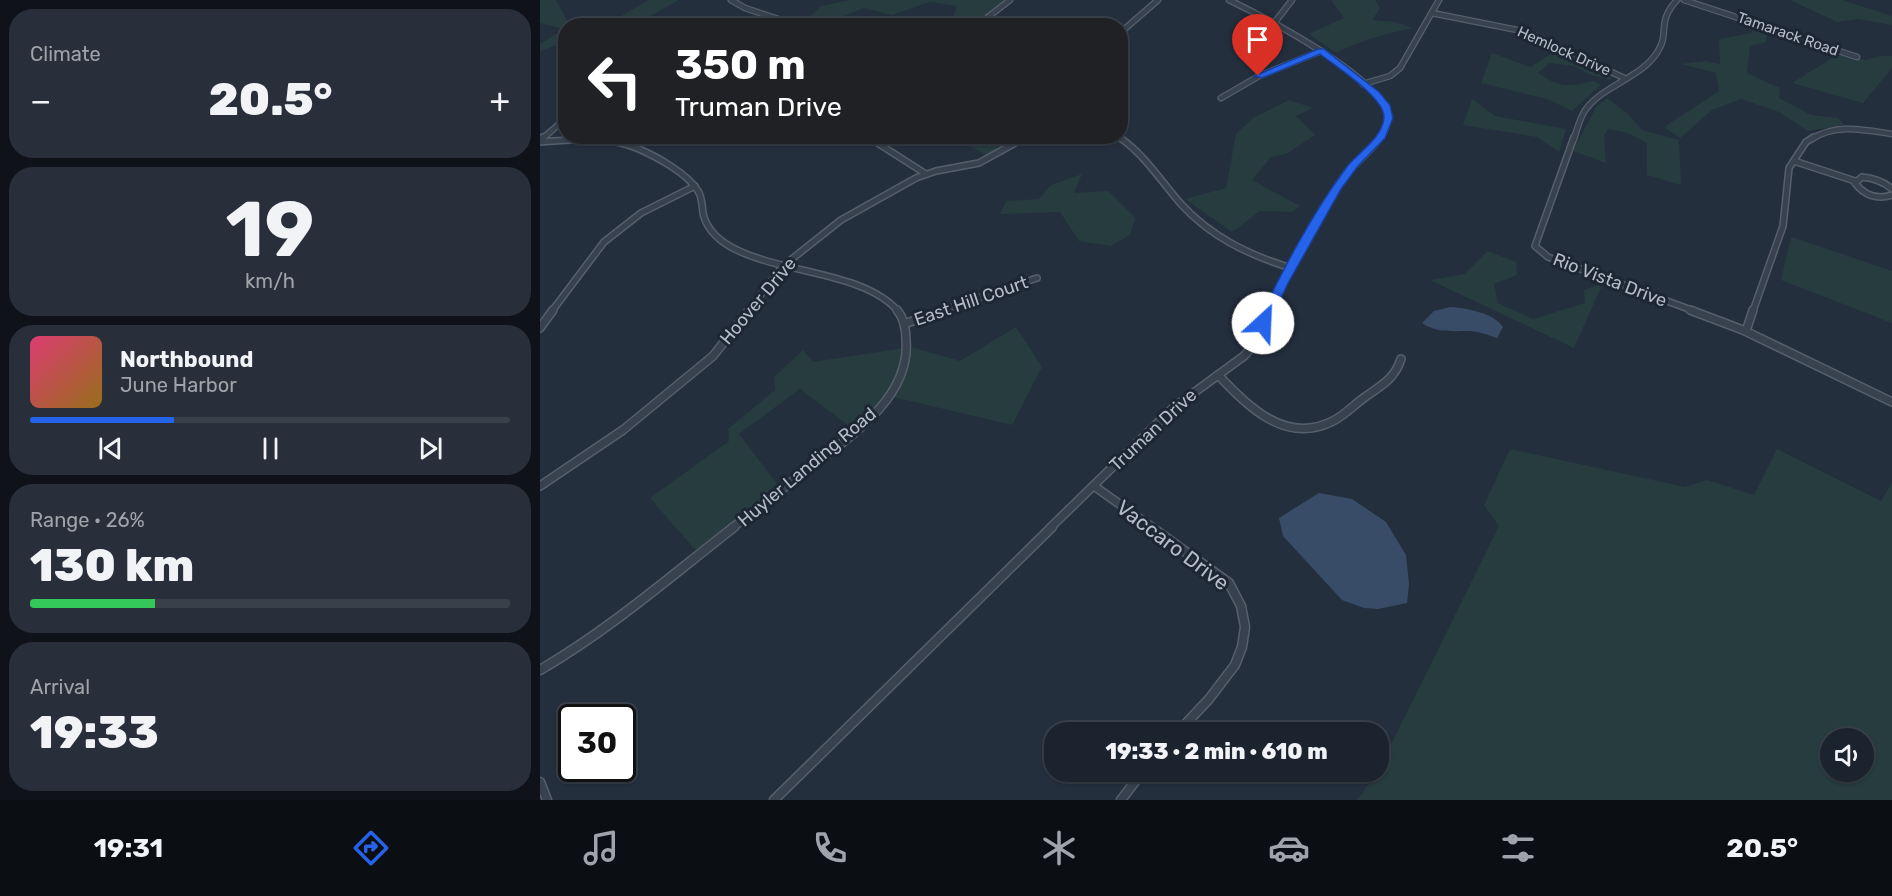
<!DOCTYPE html>
<meta charset="utf-8">
<style>
body{margin:0;font-family:Rubik,sans-serif;background:#282f3a;color:#f1f3f6;height:100vh;display:flex;flex-direction:column;font-size:22px;white-space:nowrap}
*{box-sizing:border-box;margin:0}
p{font-size:20px;color:#a0a4aa}
.icon{flex:none;width:33px;height:33px;fill:none;stroke:currentColor;stroke-width:2;stroke-linecap:round;stroke-linejoin:round}
.map{position:relative;flex:1;overflow:hidden}
.panel{display:flex;flex-direction:column;gap:9px;padding:9px;background:#0f1319;width:540px}
.panel>*{flex:none}
.top-card{position:absolute;left:18px;top:18px;width:570px;height:126px;border-radius:24px;box-shadow:0 2px 4px #0004,0 0 0 2px #39404a;background:#202124;color:#fff;overflow:hidden}
.buttons{position:absolute;left:1280px;top:728px;display:grid;gap:12px}
.buttons a{display:grid;place-items:center;width:54px;height:54px;border-radius:50%;background:#1b232e;box-shadow:0 2px 4px #0004,0 0 0 2px #39404a;font-size:30px}
.speed{position:absolute;left:18px;top:704px;display:flex;gap:12px;font-size:30px;font-weight:700;text-align:center}
.speed>*{display:grid;place-content:center;width:78px;height:78px;border-radius:50%;background:#1b232e;box-shadow:0 2px 4px #0004,0 0 0 2px #39404a;line-height:1}
.speed .limit{border:3px solid #111;border-radius:9px;background:#fff;color:#111}
.pin{position:absolute;display:grid;place-items:center;width:51px;height:51px;color:#fff;margin:-62px -26px;border-radius:50% 50% 50% 0;rotate:-45deg;box-shadow:0 0 6px #0007}
.pin .icon{rotate:45deg}
.me{position:absolute;width:66px;margin:-33px;rotate:25deg;stroke-linejoin:round;filter:drop-shadow(0 0 4px #0008)}
.turn{display:flex;align-items:center;gap:21px;height:126px;padding:0 18px;font-size:27px}
.turn .icon{width:78px;height:78px;stroke-width:2.5}
.turn b{display:block;font-size:42px;line-height:51px}
.big{font-size:45px;font-weight:800;line-height:1.1}
.panel .card{flex:1;display:flex;flex-direction:column;justify-content:center;gap:9px;min-width:0;padding:0 21px;border-radius:24px;background:#282f3a}
.panel .dial{align-items:center;gap:0}
.dial b{font-size:78px;line-height:1}
.song{display:flex;align-items:center;gap:18px}
.cover{width:72px;height:72px;border-radius:9px;background:linear-gradient(135deg,hsl(340 70% 55%),hsl(40 70% 35%))}
.played{height:6px;border-radius:3px;background:linear-gradient(90deg,#2563eb 30%,#39404a 30%)}
.keys{display:flex;justify-content:space-around;direction:ltr}
.heat{display:flex;justify-content:space-between;align-items:center;font-size:33px;direction:ltr}
.charge{height:9px;border-radius:4px;background:linear-gradient(90deg,#34c759 26%,#39404a 0)}
.trip{position:absolute;left:504px;top:722px;width:345px;height:60px;border-radius:24px;background:#1b232e;box-shadow:0 2px 4px #0004,0 0 0 2px #39404a;font-weight:800;line-height:60px;text-align:center}
.menu{display:flex;height:96px;justify-content:space-around;align-items:center;background:#0b0e12;color:#a0a4aa}
.menu .icon{width:42px;height:42px}
.menu .on{color:#2563eb}
.menu b{font-size:27px;color:#f1f3f6}
main{display:flex;flex:1;min-height:0}
.map>svg:first-child{display:block}
.green{fill:#263c3f;fill-rule:evenodd}
.water{fill:#394c67}
.lines{fill:none;stroke-linecap:round;stroke-linejoin:round}
.minor-far3-casing{stroke:#565f6c;stroke-width:7}
.minor-far2-casing{stroke:#565f6c;stroke-width:8}
.minor-far1-casing{stroke:#565f6c;stroke-width:10}
.minor-casing{stroke:#565f6c;stroke-width:11}
.minor-far3{stroke:#38414e;stroke-width:4.5}
.minor-far2{stroke:#38414e;stroke-width:5}
.minor-far1{stroke:#38414e;stroke-width:7}
.minor{stroke:#38414e;stroke-width:8}
.route{fill:#2563eb;stroke:#184099;stroke-width:1.5}
.labels{text-anchor:middle;dominant-baseline:central;stroke-width:6;stroke-linejoin:round;paint-order:stroke}
.far-street-label{font-size:15px;fill:#b4bcc9;stroke:#1d2633}
.street-label{font-size:18px;fill:#b4bcc9;stroke:#1d2633}
.near-street-label{font-size:21px;fill:#b4bcc9;stroke:#1d2633}
</style>
<main>
<section class="panel">
<div class="card"><p>Climate</p>
<div class="heat"><a>−</a><b class="big">20.5°</b><a>+</a></div>
</div>
<div class="card dial"><b>19</b><p>km/h</p></div>
<div class="card">
<div class="song"><i class="cover"></i><div><b>Northbound</b><p>June Harbor</p></div></div>
<div class="played"></div>
<div class="keys"><svg class="icon" aria-label="previous" viewBox="0 0 24 24"><path d="M18 5L8 12l10 7zM5 5v14"/></svg><svg class="icon" aria-label="pause" viewBox="0 0 24 24"><path d="M8 5v14M16 5v14"/></svg><svg class="icon" aria-label="next" viewBox="0 0 24 24"><path d="M6 5l10 7-10 7zM19 5v14"/></svg></div>
</div>
<div class="card"><p>Range · 26%</p><b class="big">130 km</b><div class="charge"></div></div>
<div class="card"><p>Arrival</p><b class="big">19:33</b></div>
</section>
<div class="map">
<svg width="1352" height="800" viewBox="0 0 1352 800">
<rect width="100%" height="100%" fill="#242f3e"/>
<!-- green -->
<g class="green">
<polygon points="0,0 16,0 28,22 46,25 26,26 25,42 0,51 0,44 24,29 0,23"/>
<polygon points="109,0 139,0 107,18 96,19 101,21 91,25 50,25 76,19"/>
<polygon points="311,0 472,0 444,22 545,24 390,25 413,18 417,6 389,2 352,15 324,8 280,25 245,25 268,19 281,6"/>
<path d="M791,0H835L840,8L832,20L855,22L873,28C845,34 821,40 796,53L769,34L804,18Z"/>
<polygon points="1250,0 1302,0 1352,16 1352,25 1318,19 1297,22"/>
<polygon points="1211,25 1227,32 1226,42 1210,46 1207,73 1240,88 1239,98 1271,115 1298,118 1304,125 1268,131 1239,112 1201,99 1172,110 1140,138 1124,127 1179,91 1176,73 1141,64 1166,61 1180,64 1179,39 1212,33"/>
<path d="M1017,50L1071,74L1072,80L1051,75L1034,66L1009,63L998,73C1019,88 1029,87 1053,81L1061,85L1032,111L1007,99L941,83L952,53L990,67Z"/>
<polygon points="1297,55 1326,60 1341,56 1352,56 1352,68 1323,103 1252,83"/>
<polygon points="1067,98 1088,114 1102,130 1139,140 1141,185 1107,175 1107,143 1088,133 1068,129 1064,136 1066,163 1033,151 1056,107"/>
<polygon points="932,99 955,116 1026,129 1019,152 997,137 923,125"/>
<polygon points="749,100 773,108 756,116 775,135 746,154 731,157 712,180 760,206 752,212 720,211 692,232 645,199 686,188 696,134 713,118"/>
<polygon points="412,137 465,137 474,143 450,157"/>
<polygon points="542,174 534,193 568,191 595,218 590,235 571,246 539,241 520,212 460,214 466,201 499,199 511,185"/>
<polygon points="1251,237 1352,271 1352,323 1241,280"/>
<polygon points="948,251 976,262 977,275 954,284 958,303 993,319 1045,303 1044,290 1063,283 1034,348 890,280 925,274"/>
<polygon points="476,327 502,367 472,425 353,397 316,431 260,389 199,434 241,489 158,553 110,498 189,441 188,429 235,390 234,377 263,350 273,362 371,347 420,361"/>
<path d="M970,449L1145,487L1167,480L1214,495L1237,449L1341,501L1352,483V800H817L838,771L959,526L944,505ZM1290,738H1323V771H1290Z"/>
</g>
<!-- water -->
<g class="water">
<path d="M910,307C926,308 954,313 963,327L957,338C948,335 938,331 929,331C913,331 896,333 882,323L894,311Z"/>
<polygon points="779,493 812,499 846,522 866,555 869,584 867,603 838,609 824,608 802,600 743,536 739,518"/>
</g>
<g class="lines">
<defs>
<g id="minor-far3">
<polyline points="191,0 205,8 241,20"/>
<path d="M689,0C724,17 843,78 848,117C849,125 844,132 840,139"/>
<polyline points="1144,0 1317,57"/>
<polyline points="892,13 987,32 1084,78"/>
<polyline points="735,22 752,0"/>
<polyline points="443,26 448,17 470,0"/>
<polyline points="580,33 618,0"/>
<polyline points="823,84 850,76 860,68 899,0"/>
<polyline points="681,98 719,76 781,51"/>
<polyline points="326,136 330,139"/>
<polyline points="577,136 581,139"/>
<polyline points="2,139 26,118"/>
<polyline points="483,139 488,136"/>
<path d="M1034,139C1037,129 1040,117 1046,109C1065,84 1102,78 1118,51C1130,32 1116,23 1137,0"/>
<path d="M1272,139C1296,123 1325,130 1352,134"/>
</g>
<g id="minor-far2">
<polyline points="328,137 386,174"/>
<path d="M579,137C605,155 620,180 641,204C671,237 709,255 751,268"/>
<polyline points="1034,137 995,246 1008,257 1154,311"/>
<polyline points="0,140 3,137"/>
<path d="M0,142C33,140 67,135 99,149C117,157 147,173 158,191C162,197 162,205 163,213C166,228 177,239 191,247C240,274 323,271 358,311"/>
<polyline points="1254,161 1315,181"/>
<path d="M1352,189C1343,181 1334,178 1322,177L1315,183C1324,195 1337,200 1352,195"/>
<polyline points="12,311 64,242 101,213 155,186"/>
<polyline points="208,311 243,266 301,220 376,178 396,171 439,163 486,137"/>
<polyline points="400,311 497,278"/>
<path d="M730,311C753,266 773,219 803,178C814,163 830,152 841,137"/>
<polyline points="1213,311 1243,226 1249,168 1266,142 1274,137"/>
</g>
<g id="minor-far1">
<polyline points="1150,310 1203,330 1352,402"/>
<polyline points="364,324 405,310"/>
<polyline points="0,328 13,310"/>
<polyline points="1206,331 1213,310"/>
<path d="M678,375C708,406 744,444 791,422C802,417 811,408 821,400C838,387 854,381 861,359"/>
<polyline points="0,486 83,430 173,356 209,310"/>
<polyline points="554,486 613,528"/>
<path d="M192,528C216,510 240,491 264,472C305,440 371,400 366,340C366,329 364,318 357,310"/>
<polyline points="510,528 633,408 704,356 711,348 731,310"/>
</g>
<g id="minor">
<polyline points="611,527 689,583 701,606 705,627 702,647 695,665 669,699 638,732"/>
<path d="M0,670C69,630 131,576 194,527"/>
<polyline points="0,782 7,800"/>
<polyline points="234,800 512,527"/>
<polyline points="581,800 603,771"/>
</g>
</defs>
<!-- minor-far3 casing -->
<use href="#minor-far3" class="minor-far3-casing"/>
<!-- minor-far2 casing -->
<use href="#minor-far2" class="minor-far2-casing"/>
<!-- minor-far1 casing -->
<use href="#minor-far1" class="minor-far1-casing"/>
<!-- minor casing -->
<use href="#minor" class="minor-casing"/>
<!-- minor-far3 -->
<use href="#minor-far3" class="minor-far3"/>
<!-- minor-far2 -->
<use href="#minor-far2" class="minor-far2"/>
<!-- minor-far1 -->
<use href="#minor-far1" class="minor-far1"/>
<!-- minor -->
<use href="#minor" class="minor"/>
</g>
<!-- route -->
<path class="route" d="M778,49H784L839,92L850,105L853,118L845,138L818,166L801,189L747,285L730,323L723,328L717,323C743,270 771,215 806,168C817,153 843,138 844,117C844,97 795,66 780,54L722,78L714,76Z"/>
<g class="labels">
<!-- far-street labels -->
<g class="far-street-label">
<text transform="translate(1248 34) rotate(19)">Tamarack Road</text>
<text transform="translate(1024 51) rotate(24)">Hemlock Drive</text>
</g>
<!-- street labels -->
<g class="street-label">
<text transform="translate(1070 280) rotate(21)">Rio Vista Drive</text>
<text transform="translate(218 301) rotate(-50)">Hoover Drive</text>
<text transform="translate(431 301) rotate(-19)">East Hill Court</text>
<text transform="translate(613 430) rotate(-43)">Truman Drive</text>
<text transform="translate(267 467) rotate(-40)">Huyler Landing Road</text>
</g>
<!-- near-street labels -->
<g class="near-street-label">
<text transform="translate(633 545) rotate(37)">Vaccaro Drive</text>
</g>
</g>
</svg>
<div class="buttons">
<a><svg class="icon" aria-label="sound" viewBox="0 0 24 24"><path d="M4 9h4l5-4v14l-5-4H4zM17 9q2 3 0 6"/></svg></a>
</div>
<div class="speed"><div class="limit">30</div></div>
<div class="pin" style="left:718px;top:76px;background:#d93025"><svg class="icon" aria-label="arrive" viewBox="0 0 24 24"><path d="M6 21V4h12l-3 4 3 4H6"/></svg></div>
<svg class="me" style="left:723px;top:323px" viewBox="-20 -20 40 40"><circle r="19" fill="#fff"/><path d="M0-13L10 11 0 6-10 11z" fill="#2563eb"/></svg>
<div class="trip">19:33 · 2 min · 610 m</div>
<div class="top-card">
<div class="turn"><svg class="icon" aria-label="left" viewBox="0 0 24 24"><path d="M17 20v-9H6M10 6l-5 5 5 5"/></svg><div><b>350 m</b>Truman Drive</div></div>
</div>
</div>
</main>
<nav class="menu">
<b>19:31</b>
<svg class="icon on" aria-label="directions" viewBox="0 0 24 24"><path d="M12 3l9 9-9 9-9-9zM9 14v-3h6M13 9l2 2-2 2"/></svg>
<svg class="icon" aria-label="music" viewBox="0 0 24 24"><path d="M9 18V5l10-2v13"/><circle cx="6" cy="18" r="3"/><circle cx="16" cy="16" r="3"/></svg>
<svg class="icon" aria-label="phone" viewBox="0 0 24 24"><path d="M5 4h4l2 5-3 2q2 4 5 5l2-3 5 2v4C11 20 4 13 5 4z"/></svg>
<svg class="icon" aria-label="climate" viewBox="0 0 24 24"><path d="M12 3v18M4 7l16 10M4 17L20 7"/></svg>
<svg class="icon" aria-label="car" viewBox="0 0 24 24"><path d="M5 17H2v-5l4-1 3-4h7l3 4 3 1v5h-3M9 17h6M6 11h13"/><circle cx="7" cy="17" r="2"/><circle cx="17" cy="17" r="2"/></svg>
<svg class="icon" aria-label="filters" viewBox="0 0 24 24"><path d="M4 7h16M4 17h16"/><circle cx="9" cy="7" r="2"/><circle cx="15" cy="17" r="2"/></svg>
<b>20.5°</b>
</nav>
